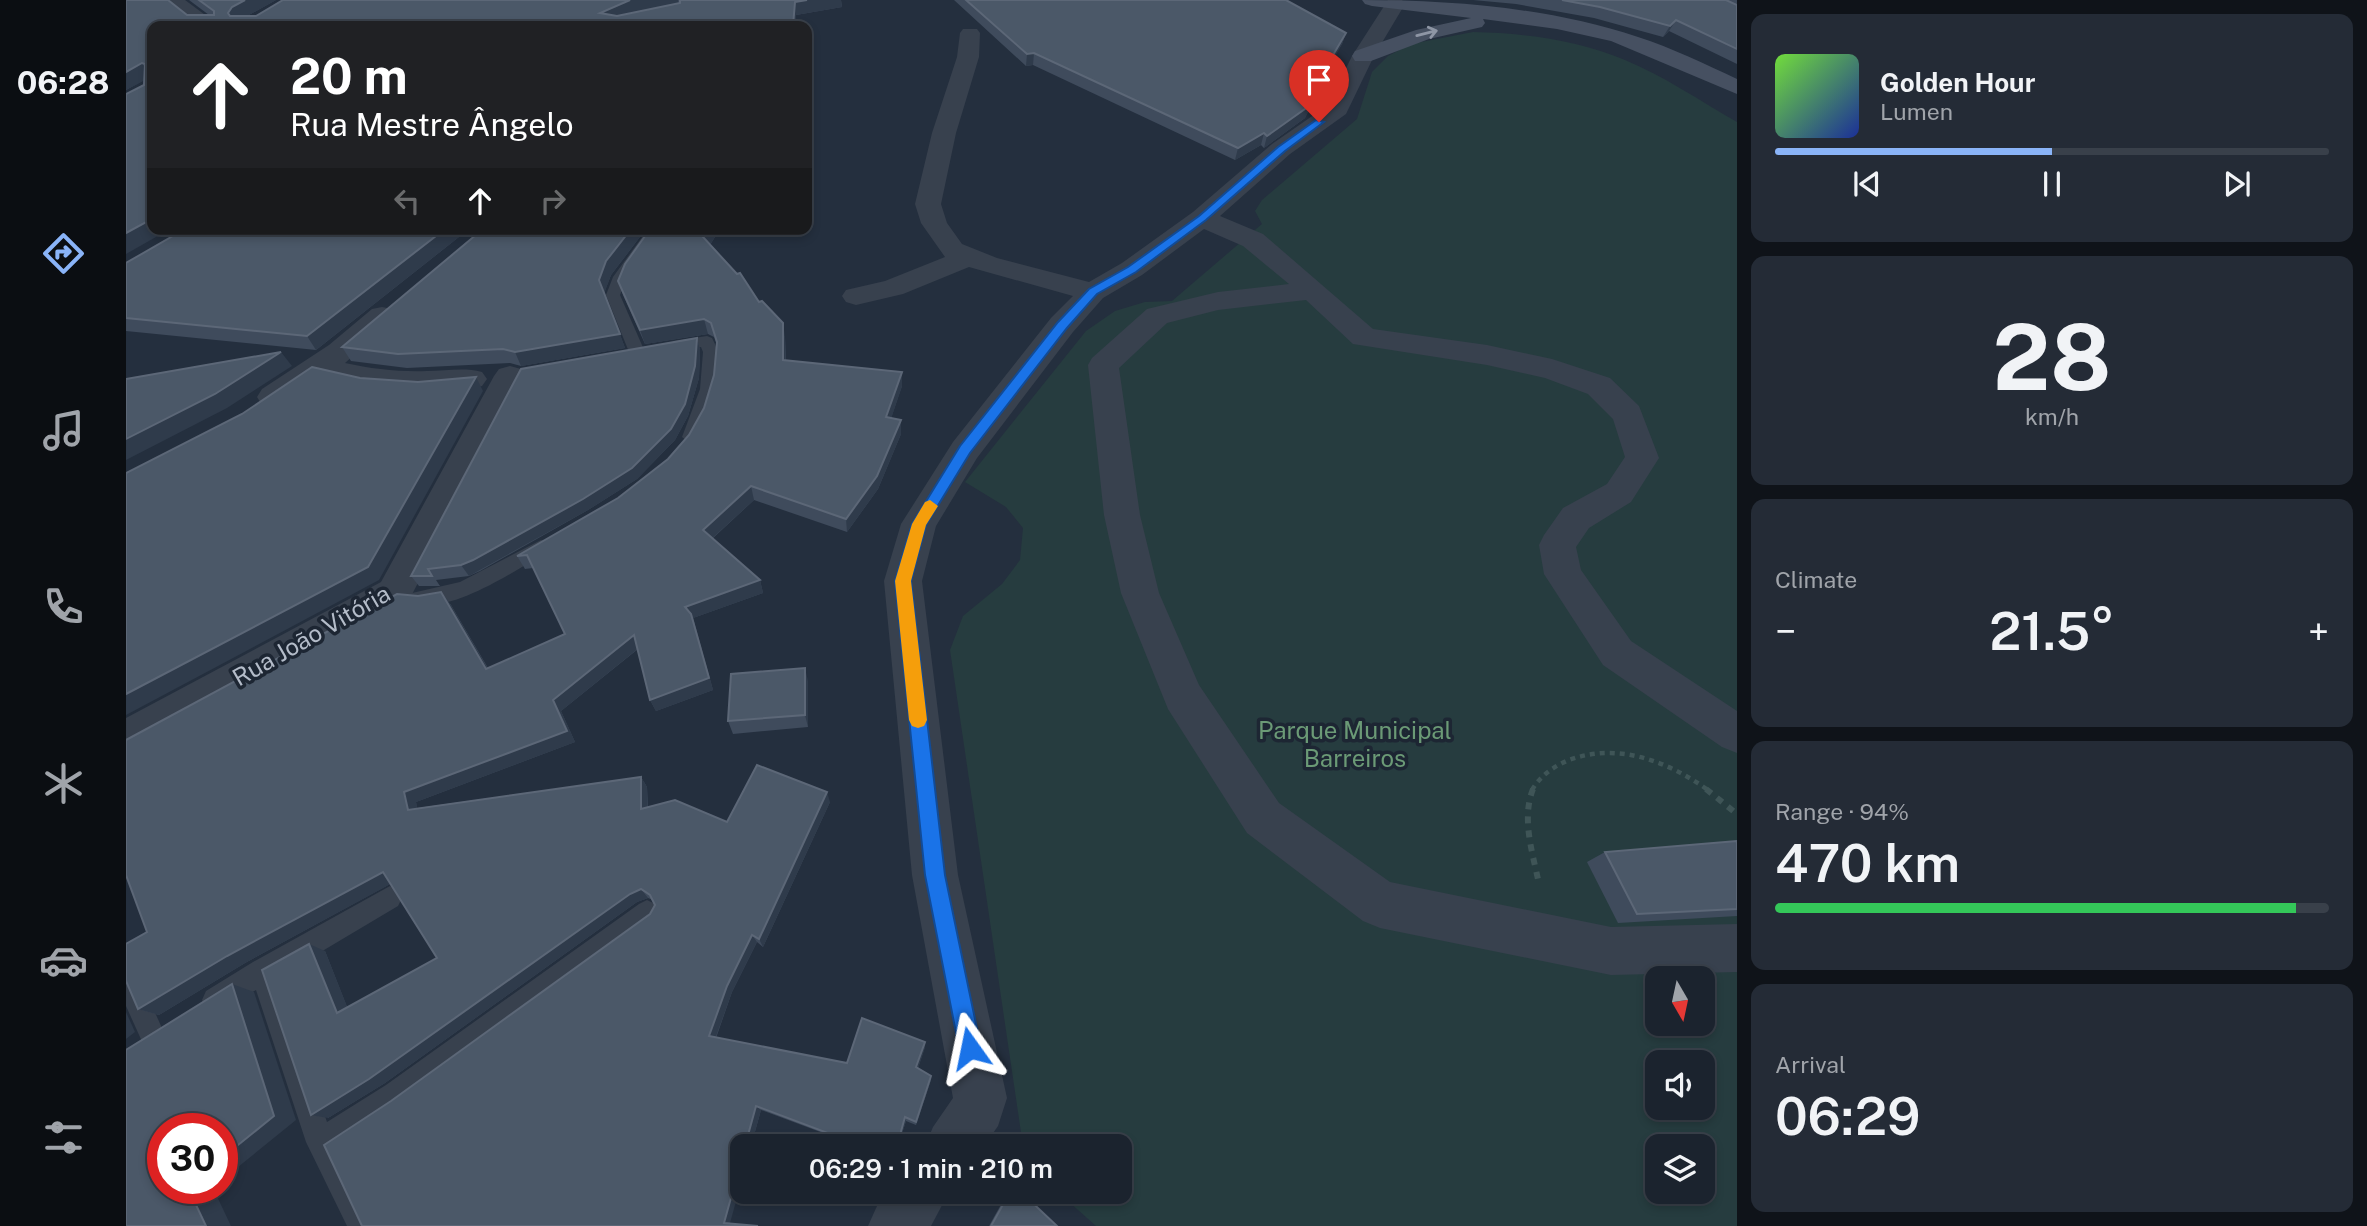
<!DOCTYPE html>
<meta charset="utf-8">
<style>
body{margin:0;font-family:"Public Sans",sans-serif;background:#242b36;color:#f1f3f6;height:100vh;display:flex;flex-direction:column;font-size:26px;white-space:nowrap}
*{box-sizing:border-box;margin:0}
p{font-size:23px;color:#a0a4aa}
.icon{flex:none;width:38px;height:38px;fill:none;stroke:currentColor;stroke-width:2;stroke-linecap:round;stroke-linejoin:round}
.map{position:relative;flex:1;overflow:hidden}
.sheet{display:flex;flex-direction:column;gap:14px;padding:14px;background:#0f1319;width:630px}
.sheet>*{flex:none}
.top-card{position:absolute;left:21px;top:21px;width:665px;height:214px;border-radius:14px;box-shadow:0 4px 10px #0003,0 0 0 2px #39404a;background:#202124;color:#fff;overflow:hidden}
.needle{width:46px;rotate:171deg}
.buttons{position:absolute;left:1519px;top:966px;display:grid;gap:14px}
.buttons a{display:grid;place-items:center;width:70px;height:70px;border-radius:14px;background:#1b232e;box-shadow:0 4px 10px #0003,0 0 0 2px #39404a;font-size:35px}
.speed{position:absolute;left:21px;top:1113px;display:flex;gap:14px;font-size:35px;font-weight:700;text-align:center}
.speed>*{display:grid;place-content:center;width:91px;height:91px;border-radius:50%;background:#1b232e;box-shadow:0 4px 10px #0003,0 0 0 2px #39404a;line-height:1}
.speed .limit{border:10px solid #d22;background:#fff;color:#111}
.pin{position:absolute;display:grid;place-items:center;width:60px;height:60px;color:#fff;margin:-72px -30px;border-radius:50% 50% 50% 0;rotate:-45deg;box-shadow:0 0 7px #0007}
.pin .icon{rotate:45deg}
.me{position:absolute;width:77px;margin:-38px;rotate:348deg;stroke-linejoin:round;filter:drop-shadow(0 0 5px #0008)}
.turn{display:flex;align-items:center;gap:24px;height:147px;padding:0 28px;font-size:32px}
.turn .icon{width:91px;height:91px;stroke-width:2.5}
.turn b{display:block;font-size:49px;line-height:60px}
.lanes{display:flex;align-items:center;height:66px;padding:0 28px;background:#0003;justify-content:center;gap:35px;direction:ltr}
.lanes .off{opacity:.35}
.big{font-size:52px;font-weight:600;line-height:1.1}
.sheet .widget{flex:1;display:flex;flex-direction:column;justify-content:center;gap:10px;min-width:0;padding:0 24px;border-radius:14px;background:#242b36}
.sheet .dial{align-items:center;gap:0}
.dial b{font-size:91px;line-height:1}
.song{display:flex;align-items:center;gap:21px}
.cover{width:84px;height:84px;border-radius:10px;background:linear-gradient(135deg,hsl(100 70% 55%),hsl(230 70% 35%))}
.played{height:7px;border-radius:4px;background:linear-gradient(90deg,#8ab4f8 50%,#39404a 50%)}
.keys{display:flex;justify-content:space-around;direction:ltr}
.heat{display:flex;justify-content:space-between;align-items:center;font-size:38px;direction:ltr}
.charge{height:10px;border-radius:5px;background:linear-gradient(90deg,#34c759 94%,#39404a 0)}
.trip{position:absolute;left:604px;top:1134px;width:402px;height:70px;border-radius:14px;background:#1b232e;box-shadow:0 4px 10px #0003,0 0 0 2px #39404a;font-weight:600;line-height:70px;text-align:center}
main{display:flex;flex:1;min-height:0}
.tabs{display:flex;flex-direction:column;width:126px;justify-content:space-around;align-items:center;background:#0b0e12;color:#a0a4aa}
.tabs .icon{width:49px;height:49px}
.tabs .on{color:#8ab4f8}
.tabs b{font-size:32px;color:#f1f3f6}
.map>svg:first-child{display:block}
.green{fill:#263c3f;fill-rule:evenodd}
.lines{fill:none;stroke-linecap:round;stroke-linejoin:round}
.path-far1{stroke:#3f5557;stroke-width:4.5;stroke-dasharray:5 5;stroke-linecap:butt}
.path{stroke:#3f5557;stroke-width:6;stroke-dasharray:7 7;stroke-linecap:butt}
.lane{fill:#38414e;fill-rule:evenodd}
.street{fill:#38414e;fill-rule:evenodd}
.secondary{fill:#465061;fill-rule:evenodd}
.wall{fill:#3f4b5c}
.shaded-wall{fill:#2f3b4b}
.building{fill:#4b5868;stroke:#5c6777;stroke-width:2}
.oneway{stroke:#8e96a5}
.route{fill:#1a73e8;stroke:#114b97;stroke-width:2}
.slow{fill:#f59e0b}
.labels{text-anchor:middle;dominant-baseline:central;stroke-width:7;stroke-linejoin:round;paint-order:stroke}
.street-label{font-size:24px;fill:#b4bcc9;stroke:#1d2633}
.park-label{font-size:24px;fill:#6b9a76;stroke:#1d2633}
</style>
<main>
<nav class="tabs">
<b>06:28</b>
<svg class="icon on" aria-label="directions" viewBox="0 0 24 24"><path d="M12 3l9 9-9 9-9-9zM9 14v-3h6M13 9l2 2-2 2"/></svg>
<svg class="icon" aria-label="music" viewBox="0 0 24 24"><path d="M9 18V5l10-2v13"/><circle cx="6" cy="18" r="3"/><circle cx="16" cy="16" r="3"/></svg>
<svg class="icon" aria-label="phone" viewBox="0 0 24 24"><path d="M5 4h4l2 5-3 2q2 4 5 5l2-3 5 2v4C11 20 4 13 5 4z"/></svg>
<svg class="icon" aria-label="climate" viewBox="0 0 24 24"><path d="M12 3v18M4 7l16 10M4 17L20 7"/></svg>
<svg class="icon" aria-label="car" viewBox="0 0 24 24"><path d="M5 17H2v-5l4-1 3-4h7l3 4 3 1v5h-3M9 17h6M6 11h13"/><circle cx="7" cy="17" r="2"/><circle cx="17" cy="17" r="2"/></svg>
<svg class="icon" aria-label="filters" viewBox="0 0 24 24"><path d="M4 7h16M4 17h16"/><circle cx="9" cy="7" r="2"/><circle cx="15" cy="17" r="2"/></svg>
</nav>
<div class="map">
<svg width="1611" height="1226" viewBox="0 0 1611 1226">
<rect width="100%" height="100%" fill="#242f3e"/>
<!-- green -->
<path class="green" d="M1347,32C1398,33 1451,40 1499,60C1538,76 1574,101 1611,122V1226H970L932,1192H994V1146H897L824,650L837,616L876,584L894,560L897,528L880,507L839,482L960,331L989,311L1019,302L1046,301L1136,224L1129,211L1136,200L1231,119L1246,72L1262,56L1285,44ZM1531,978H1577V1024H1531ZM1531,1062H1577V1108H1531ZM1531,1146H1577V1192H1531Z"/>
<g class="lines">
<!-- path-far1 -->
<path class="path-far1" d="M1406,790C1414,776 1428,766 1443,760C1492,742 1541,761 1582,790"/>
<!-- path -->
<g class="path">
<path d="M1407,789C1395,819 1407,854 1413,884"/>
<polyline points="1580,789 1611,814"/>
</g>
<!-- lane -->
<g class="lane">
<polygon points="522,229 536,229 501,277 494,295 519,352 511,357 503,352 480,295 487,277"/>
<path d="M581,336L586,338C604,369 586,413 570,441L564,443L556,437L574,389L577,352L575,347L548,351L540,346L548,341Z"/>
<path d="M415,540L421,542L424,547L421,552C390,570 323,616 286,603L283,598L286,593L334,582Z"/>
<polygon points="264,886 272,890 276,898 272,906 151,978 201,1122 260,1085 513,904 521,900 529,904 533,912 529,920 278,1103 211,1147 250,1226 221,1226 180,1142 130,990 89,1013 80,1009 76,1000 80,991 127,962"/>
<polygon points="0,965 9,968 40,1037 36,1046 27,1050 18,1046 0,1006"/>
</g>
<!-- street -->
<g class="street">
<polygon points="36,0 59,0 94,26 71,26"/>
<polygon points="1262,0 1276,0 1279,4 1248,56 1220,114 1164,154 1094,216 1137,234 1247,329 1361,345 1426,359 1484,378 1513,406 1533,458 1505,502 1463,528 1450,547 1455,570 1505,641 1611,711 1611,753 1596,747 1477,665 1418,574 1413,545 1418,535 1437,508 1481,484 1499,457 1487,419 1462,394 1419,378 1361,365 1227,344 1180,300 1092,310 1041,323 993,368 1014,515 1033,593 1073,685 1153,803 1264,882 1485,927 1611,924 1611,972 1485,975 1254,928 1237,921 1121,833 1042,709 995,593 978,515 962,365 966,358 1021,309 1092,292 1163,284 1117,246 1078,229 1016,275 977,298 947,332 851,458 810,526 796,581 832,875 881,1098 872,1126 858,1146 799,1146 807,1127 827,1098 786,875 758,581 775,524 827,442 925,318 947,296 843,267 777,294 730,305 720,302 716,296 720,290 759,281 819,257 795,223 789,204 806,133 831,57 834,33 837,29 851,29 854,33 853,57 830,133 815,204 821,223 836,244 871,258 963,282 996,263 1067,212 1146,144 1202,105 1226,56"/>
<path d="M256,307L266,309L271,316L219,363C246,369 274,372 301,371C320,371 338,367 356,372L361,379L356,386C305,401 247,390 196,378C178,391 159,411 136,405L131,397L136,389L203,345L246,309Z"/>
<polygon points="384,366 395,369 400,376 281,604 15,752 0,758 0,718 255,582 368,376 373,369"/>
<polygon points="761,1192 823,1192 805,1226 742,1226 751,1206"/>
</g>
<!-- secondary -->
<path class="secondary" d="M1236,0C1328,0 1425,8 1512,37C1546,48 1579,64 1611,79V94L1485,41L1431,29L1357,19L1359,23L1356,27L1303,39L1245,61H1229L1226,56L1229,51L1290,30L1345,18L1246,6L1239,4Z"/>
</g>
<!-- wall -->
<g class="wall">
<polygon points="0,0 61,15 83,15 63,0 150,0 121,16 130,16 157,0 715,0 716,7 670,15 26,26 0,254 18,80 0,90"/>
<polygon points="828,0 1160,0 1220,33 1216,44 1202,67 1198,79 1179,118 1138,148 1135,145 1109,160 907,65 900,66"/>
<polygon points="1347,0 1611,0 1611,64 1543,31 1537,37 1468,18 1390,4"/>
<polygon points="343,229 190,350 0,331 0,263"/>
<polygon points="357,229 520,229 485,275 478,293 499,348 395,366 384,363 281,368 225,361 216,347"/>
<polygon points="524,229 594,229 584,245 633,302 659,337 660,360 776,372 776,386 765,418 775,420 775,434 752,489 721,532 628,500 586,539 634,580 637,593 567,618 587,690 530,711 524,700 512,649 435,711 449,742 290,802 291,808 515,777 521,787 522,807 601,822 704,802 637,947 631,942 606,992 590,1038 721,1063 799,1042 799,1047 792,1068 805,1080 790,1125 780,1121 772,1146 732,1146 635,1110 625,1146 616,1146 236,1226 265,1101 524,914 529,905 527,900 522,898 511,902 259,1083 202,1118 199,951 221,1007 311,958 264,884 119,963 33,1015 12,1009 21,932 292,596 315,592 325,605 362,668 439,634 407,568 399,569 391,556 492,498 542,459 563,435 578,408 588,375 591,345 588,337 582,334 519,344 497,295 492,281"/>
<polygon points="571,338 574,350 573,378 562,416 549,440 511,479 462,510 354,571 343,576 310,580 314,586 293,586 285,576"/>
<polygon points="682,681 682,727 607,734 602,721"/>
<polygon points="1611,841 1611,916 1492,923 1461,862 1479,852"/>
<polygon points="882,1192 895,1192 931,1226 863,1226"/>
</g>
<!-- shaded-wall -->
<g class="shaded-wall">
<polygon points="119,0 150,0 114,20 109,26 102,13 106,7"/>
<polygon points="504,0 552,0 553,5 478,26 474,13"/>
<polygon points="681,0 715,0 716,7 670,15 670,26 667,26 669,2"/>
<polygon points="1550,20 1543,31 1537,37 1544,26"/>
<polygon points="1220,33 1216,44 1196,79 1200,67"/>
<polygon points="908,53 907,65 900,66 901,54"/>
<polygon points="16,63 25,77 0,90 0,72"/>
<polygon points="1202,67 1198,79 1179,118 1138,148 1141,136"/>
<polygon points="1138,133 1135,145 1109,160 1112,148"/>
<polygon points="26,219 26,229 44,229 0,254 0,233"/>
<polygon points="319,229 343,229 190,350 181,336"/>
<polygon points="505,229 520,229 485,275 478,294 473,280 480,261"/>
<polygon points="582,229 594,229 580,251 577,237"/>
<polygon points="578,319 582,334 519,344 514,330"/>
<polygon points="657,323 659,337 660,374 657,360"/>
<polygon points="494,334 499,348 395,366 389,352"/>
<polygon points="571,338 574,350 573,378 562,416 549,440 511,479 462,510 343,576 335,565"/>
<polygon points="155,352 166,366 101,408 0,460 0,439"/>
<polygon points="776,372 776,386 761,431 760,417"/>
<polygon points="350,377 357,391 253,580 0,715 0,694"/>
<polygon points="775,420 775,434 752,489 721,532 720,519"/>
<polygon points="625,486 628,500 581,543 577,530"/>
<polygon points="634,580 637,593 567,618 587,690 530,711 524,700 559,607"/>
<polygon points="315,592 325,605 369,681 360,669"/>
<polygon points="508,635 514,647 435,711 449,742 290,802 294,820 282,810 278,792 427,700"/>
<polygon points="679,668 682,681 682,727 679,715"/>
<polygon points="515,777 521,787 522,819 515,809"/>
<polygon points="701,792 704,802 637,947 633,939"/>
<polygon points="257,872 270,881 119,963 33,1015 12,1009 101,956"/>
<polygon points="515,889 522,898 511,902 259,1083 202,1118 185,1115 504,894"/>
<polygon points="626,935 631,942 606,992 588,1042 583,1036 601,986"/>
<polygon points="183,944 199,951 226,1019 211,1013"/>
<polygon points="106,984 128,992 170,1120 96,1180 96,1158"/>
<polygon points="0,1012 9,1032 0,1039"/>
<polygon points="799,1042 799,1047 791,1071 790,1067"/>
<polygon points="805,1076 805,1080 790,1125 790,1122"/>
<polygon points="630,1106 635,1110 625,1146 619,1146"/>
<polygon points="779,1117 780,1121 772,1146 771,1146"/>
<polygon points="616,1158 616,1180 604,1223 598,1223"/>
<polygon points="62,1188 87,1188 105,1226 80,1226"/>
</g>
<!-- building -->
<g class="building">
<polygon points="0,0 42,0 61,15 88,15 88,11 73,0 119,0 106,7 102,13 104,16 130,16 157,0 504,0 474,13 491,16 554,3 554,0 681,0 669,2 667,26 26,26 26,219 0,233 0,94 18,85 19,64 16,63 0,72"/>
<polygon points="840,0 1160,0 1220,33 1200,67 1202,67 1183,106 1141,136 1138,133 1112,148 908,53 901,54"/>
<polygon points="1436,0 1600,0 1611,5 1611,49 1550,20 1544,26 1474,7"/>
<polygon points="59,229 319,229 181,336 0,318 0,263"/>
<polygon points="357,229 505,229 480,261 473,280 494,334 389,352 377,349 272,354 216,347"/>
<polygon points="524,229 582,229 577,237 611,274 614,273 633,302 636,301 657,323 657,360 776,372 760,417 775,420 751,476 720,519 625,486 577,530 634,580 559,607 565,614 583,678 524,700 508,635 427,700 441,731 278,792 282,810 515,777 515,809 549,800 601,822 631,765 701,792 633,939 626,935 601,986 583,1036 721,1063 736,1018 799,1042 790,1067 805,1076 790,1122 779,1117 771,1146 736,1146 630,1106 619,1146 616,1146 616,1158 598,1223 632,1226 236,1226 198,1145 265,1101 524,914 529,905 524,895 515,889 504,894 243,1079 185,1115 136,970 183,944 211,1013 311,958 257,872 101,956 12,1009 0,981 0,944 21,932 0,875 0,740 271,594 292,596 315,592 360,669 439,634 401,555 391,556 492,498 542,459 563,435 578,408 588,375 591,342 585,323 578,319 514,330 492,281 499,264"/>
<polygon points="571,338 569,366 559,404 545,429 506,468 457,499 347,560 335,565 302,569 306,576 285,576 395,369"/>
<polygon points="155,352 89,394 0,439 0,379"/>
<polygon points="186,367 234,378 292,382 350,377 242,567 0,694 0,473 116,414"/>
<polygon points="679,668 679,715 602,721 605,674"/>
<polygon points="1611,841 1611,909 1511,914 1479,852"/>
<polygon points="106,984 148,1116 96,1158 96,1129 37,1129 37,1188 62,1188 80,1226 0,1226 0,1050"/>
<polygon points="884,1192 895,1192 931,1226 865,1226"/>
</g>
<!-- one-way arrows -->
<defs><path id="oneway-shaft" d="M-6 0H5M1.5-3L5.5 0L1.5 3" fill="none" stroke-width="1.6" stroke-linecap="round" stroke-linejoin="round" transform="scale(1.75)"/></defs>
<use class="oneway" href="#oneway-shaft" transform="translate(1301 33) rotate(-14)"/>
<!-- route -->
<polygon class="route" points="1190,120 1198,122 1159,151 1080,220 1010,272 971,294 941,328 844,453 800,525 785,581 819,875 855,1048 852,1056 844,1059 836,1056 833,1048 799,875 769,581 786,524 834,446 932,322 963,289 1002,267 1073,216 1152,147"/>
<!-- slow -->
<polygon class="slow" points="804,500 812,506 800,525 785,581 801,720 798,726 792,728 786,726 783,720 769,581 786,524 799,502"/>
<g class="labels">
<!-- street labels -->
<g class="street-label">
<text transform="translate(185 635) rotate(-30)">Rua João Vitória</text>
</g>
<!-- park labels -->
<g class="park-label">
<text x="1229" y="730">Parque Municipal<tspan x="1229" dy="28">Barreiros</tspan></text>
</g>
</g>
</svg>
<div class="buttons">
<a><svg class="needle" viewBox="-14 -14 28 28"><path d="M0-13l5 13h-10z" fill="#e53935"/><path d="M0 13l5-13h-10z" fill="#a0a4aa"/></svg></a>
<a><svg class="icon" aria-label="sound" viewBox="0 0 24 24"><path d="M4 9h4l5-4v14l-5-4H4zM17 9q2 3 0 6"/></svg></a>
<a><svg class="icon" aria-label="layers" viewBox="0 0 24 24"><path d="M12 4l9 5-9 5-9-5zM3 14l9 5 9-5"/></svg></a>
</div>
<div class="speed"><div class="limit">30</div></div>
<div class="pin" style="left:1193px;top:122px;background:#d93025"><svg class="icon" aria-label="arrive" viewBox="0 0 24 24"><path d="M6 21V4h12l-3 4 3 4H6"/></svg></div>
<svg class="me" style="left:844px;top:1048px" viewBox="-20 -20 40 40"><path d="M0-17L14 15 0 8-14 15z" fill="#1a73e8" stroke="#fff" stroke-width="4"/></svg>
<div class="trip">06:29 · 1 min · 210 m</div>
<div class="top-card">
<div class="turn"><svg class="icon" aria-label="ahead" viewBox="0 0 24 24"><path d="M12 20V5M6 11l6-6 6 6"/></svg><div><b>20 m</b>Rua Mestre Ângelo</div></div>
<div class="lanes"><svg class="icon off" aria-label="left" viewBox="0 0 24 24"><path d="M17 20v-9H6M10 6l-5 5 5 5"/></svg><svg class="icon" aria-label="ahead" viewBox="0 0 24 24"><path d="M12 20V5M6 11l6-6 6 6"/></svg><svg class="icon off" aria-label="right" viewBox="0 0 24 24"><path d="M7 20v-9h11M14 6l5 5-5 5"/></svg></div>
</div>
</div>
<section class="sheet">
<div class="widget">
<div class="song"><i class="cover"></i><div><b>Golden Hour</b><p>Lumen</p></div></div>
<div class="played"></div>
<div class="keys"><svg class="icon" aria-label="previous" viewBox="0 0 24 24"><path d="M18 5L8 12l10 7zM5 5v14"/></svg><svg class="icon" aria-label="pause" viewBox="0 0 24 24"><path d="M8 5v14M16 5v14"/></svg><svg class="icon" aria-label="next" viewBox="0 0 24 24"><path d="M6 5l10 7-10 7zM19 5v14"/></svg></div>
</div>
<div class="widget dial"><b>28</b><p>km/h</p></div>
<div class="widget"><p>Climate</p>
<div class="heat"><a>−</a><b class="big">21.5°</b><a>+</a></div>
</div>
<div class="widget"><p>Range · 94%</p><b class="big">470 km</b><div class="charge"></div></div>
<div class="widget"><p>Arrival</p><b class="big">06:29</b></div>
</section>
</main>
